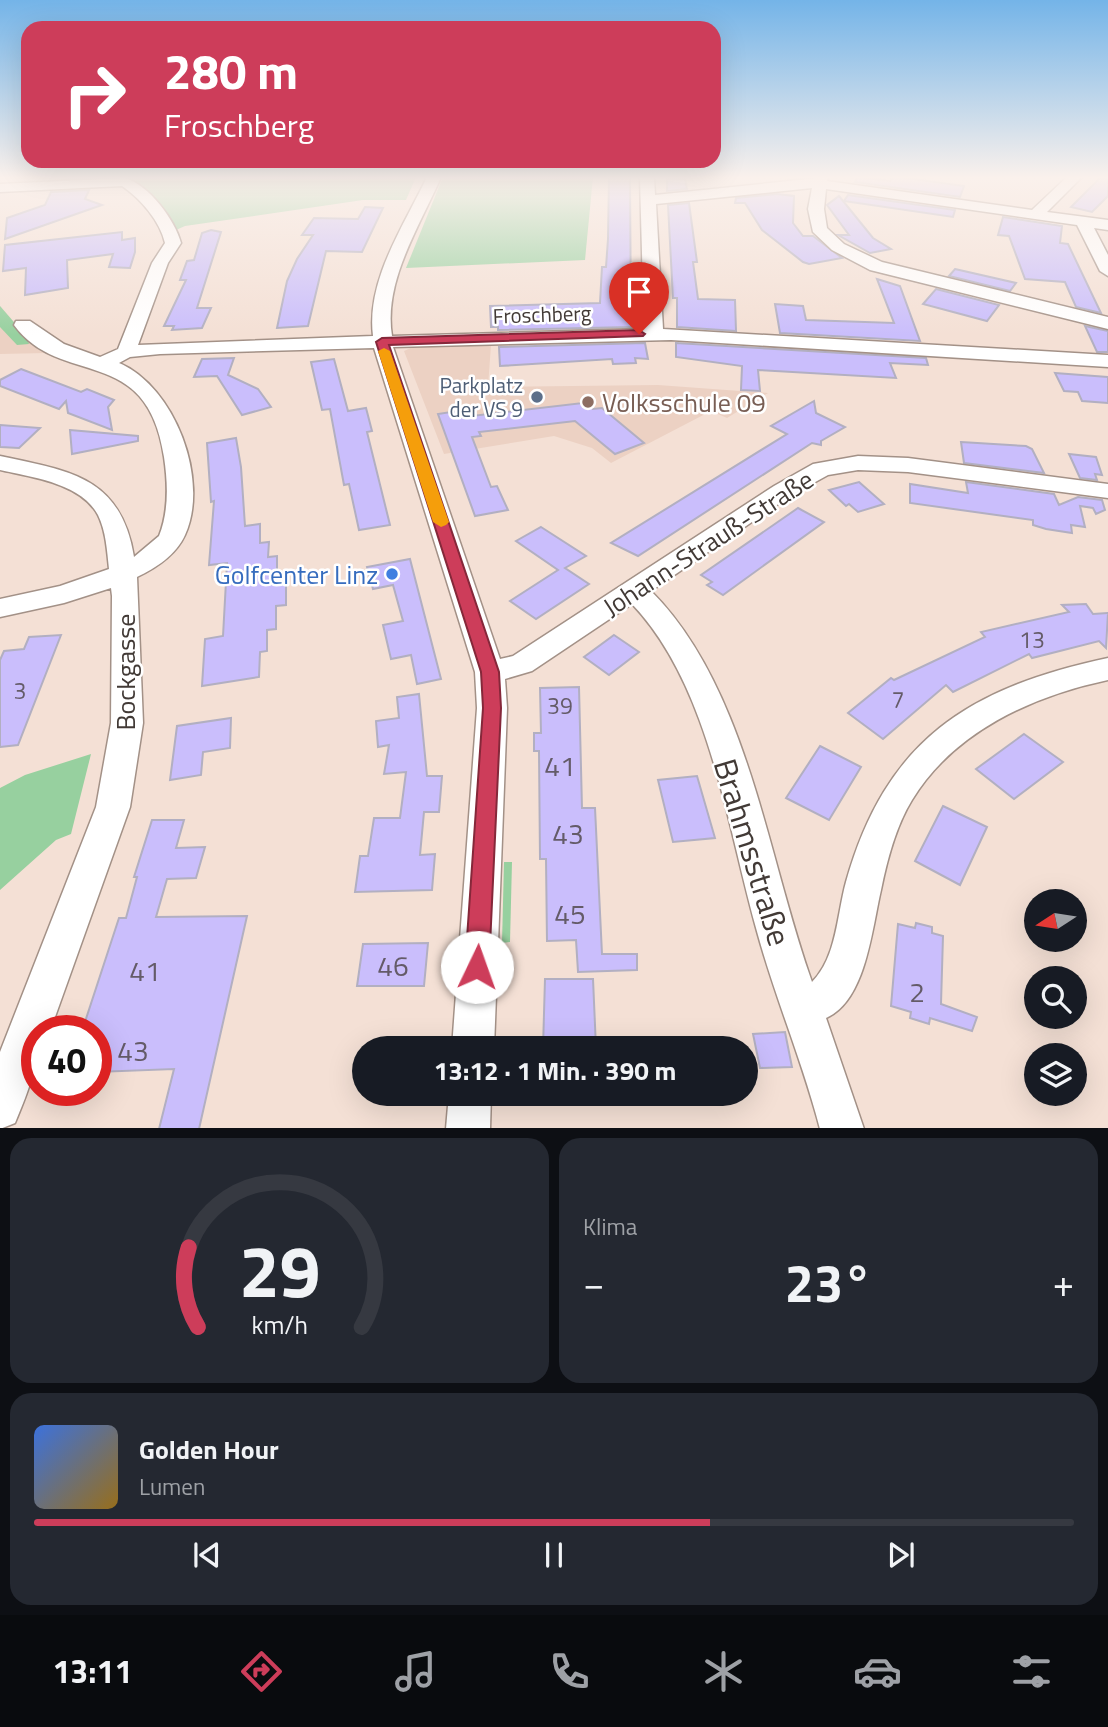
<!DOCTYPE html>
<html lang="de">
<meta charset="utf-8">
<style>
body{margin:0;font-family:"Titillium Web",sans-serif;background:#242831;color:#f1f3f6;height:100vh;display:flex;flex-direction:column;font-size:26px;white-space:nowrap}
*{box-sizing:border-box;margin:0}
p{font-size:23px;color:#9ea1a6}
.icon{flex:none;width:38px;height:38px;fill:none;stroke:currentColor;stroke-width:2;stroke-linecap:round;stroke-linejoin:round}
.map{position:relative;height:1128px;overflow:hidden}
.side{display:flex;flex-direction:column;gap:10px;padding:10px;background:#0d0f14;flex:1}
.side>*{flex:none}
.top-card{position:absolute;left:21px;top:21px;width:700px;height:147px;border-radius:21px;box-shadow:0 7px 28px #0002;background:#cd3d5a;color:#fff;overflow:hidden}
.needle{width:46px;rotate:258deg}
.tools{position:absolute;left:1024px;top:889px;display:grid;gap:14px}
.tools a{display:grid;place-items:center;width:63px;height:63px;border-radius:50%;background:#171b24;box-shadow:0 7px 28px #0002;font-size:35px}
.speed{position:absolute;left:21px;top:1015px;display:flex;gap:14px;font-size:35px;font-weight:700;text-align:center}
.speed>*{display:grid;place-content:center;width:91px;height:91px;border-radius:50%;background:#171b24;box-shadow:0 7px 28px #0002;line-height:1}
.speed .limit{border:10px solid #d22;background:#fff;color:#111}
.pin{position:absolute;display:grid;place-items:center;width:60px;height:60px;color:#fff;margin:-72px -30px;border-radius:50% 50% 50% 0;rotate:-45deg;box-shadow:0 0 7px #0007}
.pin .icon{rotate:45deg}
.me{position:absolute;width:77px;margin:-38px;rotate:3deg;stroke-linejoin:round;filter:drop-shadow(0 0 5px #0008)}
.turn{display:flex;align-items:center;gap:24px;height:147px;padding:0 28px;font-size:32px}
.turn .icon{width:91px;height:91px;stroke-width:2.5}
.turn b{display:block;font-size:49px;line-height:60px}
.big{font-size:52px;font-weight:700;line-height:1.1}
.side .card{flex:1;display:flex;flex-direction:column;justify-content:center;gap:10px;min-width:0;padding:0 24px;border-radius:21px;background:#242831}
.side .dial{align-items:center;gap:0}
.dial svg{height:182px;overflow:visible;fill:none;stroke:#363941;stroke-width:7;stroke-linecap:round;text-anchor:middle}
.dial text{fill:#f1f3f6;stroke:none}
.song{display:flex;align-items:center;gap:21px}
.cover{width:84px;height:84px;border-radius:10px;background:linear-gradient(135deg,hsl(220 70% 55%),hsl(40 70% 35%))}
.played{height:7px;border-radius:4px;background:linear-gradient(90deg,#cd3d5a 65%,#363941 65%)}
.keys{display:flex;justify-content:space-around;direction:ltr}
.heat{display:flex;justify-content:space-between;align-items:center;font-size:38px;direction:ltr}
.side .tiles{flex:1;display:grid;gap:10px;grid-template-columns:1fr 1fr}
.card:last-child{grid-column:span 2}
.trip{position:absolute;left:352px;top:1036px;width:406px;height:70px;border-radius:35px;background:#171b24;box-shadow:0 7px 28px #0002;font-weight:700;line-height:70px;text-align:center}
.dock{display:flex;height:112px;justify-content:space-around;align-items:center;background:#090b0e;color:#9ea1a6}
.dock .icon{width:49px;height:49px}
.dock .active{color:#cd3d5a}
.dock b{font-size:32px;color:#f1f3f6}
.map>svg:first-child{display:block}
.built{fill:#ecd1c3}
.green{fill:#97d09f}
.building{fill:#cabefc;stroke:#b2afc1;stroke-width:2}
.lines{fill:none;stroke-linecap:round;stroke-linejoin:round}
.minor-casing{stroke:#a39187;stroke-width:3}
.minor{fill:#fff;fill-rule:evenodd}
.route{fill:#cd3d5a;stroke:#85283a;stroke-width:2}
.slow{fill:#f59e0b}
.service-dot{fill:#5c6f8a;stroke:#fff;stroke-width:2.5}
.education-dot{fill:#8d6e63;stroke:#fff;stroke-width:2.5}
.shop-dot{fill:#3f7fe0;stroke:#fff;stroke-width:2.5}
.labels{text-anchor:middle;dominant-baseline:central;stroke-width:5;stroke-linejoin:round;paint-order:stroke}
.far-street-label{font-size:21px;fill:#423a36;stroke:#fff}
.far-service-label{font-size:21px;fill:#4e5e75;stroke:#fff;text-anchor:end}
.number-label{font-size:23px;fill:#645b68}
.education-label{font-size:26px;fill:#785e54;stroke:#fff;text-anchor:start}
.street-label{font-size:26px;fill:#423a36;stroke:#fff}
.shop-label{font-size:26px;fill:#366cbe;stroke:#fff;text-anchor:end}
.near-number-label{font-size:28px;fill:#645b68}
.near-street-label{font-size:32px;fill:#423a36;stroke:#fff}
</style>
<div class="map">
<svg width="1108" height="1129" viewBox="0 0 1108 1129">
<rect width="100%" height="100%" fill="#f4e0d5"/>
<!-- built -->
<g class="built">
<polygon points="0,306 25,335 47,353 0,354"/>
<polygon points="491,345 488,387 658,385 768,393 727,418 711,411 611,463 592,448 554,436 444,454 404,351 413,347"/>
</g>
<!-- green -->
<g class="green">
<path d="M66,177H416L406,200H363L185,226L176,230C133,176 140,176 70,181Z"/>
<polygon points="443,177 593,177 585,260 406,268"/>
<polygon points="0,306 25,335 29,344 17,345 0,327"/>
<polygon points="91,754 71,834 56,840 0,890 0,788 25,775"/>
<polygon points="504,862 512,862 510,942 502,943"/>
</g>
<!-- building -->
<g class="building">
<polygon points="609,177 630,177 631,327 498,330 498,327 491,327 490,306 600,303 602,267 606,267 608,239"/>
<polygon points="858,177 890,181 893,177 899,177 964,186 960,197 855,182"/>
<polygon points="1101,177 1108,177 1108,196 1092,212 1071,207"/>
<polygon points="667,178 685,179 687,189 667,191"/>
<polygon points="89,190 85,199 102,205 5,239 7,218 45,205 51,192"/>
<polygon points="777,194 794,196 793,223 803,236 813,236 842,258 809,264 803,262 762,230 745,203 735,203 736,198"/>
<polygon points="848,195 955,210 953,217 844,201"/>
<polygon points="839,196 873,238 891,249 870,253 838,235 849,235 827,205"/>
<polygon points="689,203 697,262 693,262 698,299 735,300 736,331 677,327 677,298 673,298 668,205"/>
<polygon points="365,207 383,208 362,252 326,251 308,326 277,328 287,281 297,259 313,235 302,235 314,218 358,219"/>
<polygon points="1003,217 1062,226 1060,243 1068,244 1101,313 1076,307 1065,282 1025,279 1009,236 998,235"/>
<polygon points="211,230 221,232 197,308 211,308 202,328 172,330 174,326 164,326 186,280 180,280 187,261 194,260 202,233"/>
<polygon points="122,232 122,240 135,238 135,252 130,268 109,267 113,254 67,260 68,288 25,295 26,268 3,271 5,245"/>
<polygon points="955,269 1016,283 1010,291 949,276"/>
<polygon points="877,279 900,286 920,341 780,333 775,304 803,306 806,320 894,323"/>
<polygon points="936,289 999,305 987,321 923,304"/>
<polygon points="1085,326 1108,331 1108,352 1097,352"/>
<polygon points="645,343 648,359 635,358 636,363 613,364 612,359 500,366 499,347"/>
<polygon points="676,343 926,358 928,365 890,363 896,378 758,370 760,391 741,390 742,366 676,357"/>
<polygon points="234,358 228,375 258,389 271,407 242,415 217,376 194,377 202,359"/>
<polygon points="334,359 348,411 366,408 372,431 367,432 390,525 359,530 349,484 344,485 330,409 322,410 311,362"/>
<polygon points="21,369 81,392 87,389 114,400 108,407 112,430 68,413 66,401 59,409 0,386 0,380"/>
<polygon points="1055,373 1108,377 1108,403 1082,401 1078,392 1064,391"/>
<polygon points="814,401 816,413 845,427 821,441 821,445 812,443 638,556 611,543 787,434 771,426"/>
<polygon points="591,402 593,409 602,408 644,443 615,454 575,421 479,432 481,436 472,437 491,487 497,486 508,510 475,516 438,414 470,409 472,416"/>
<polygon points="0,425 40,428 19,448 0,447"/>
<polygon points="70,430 138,436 138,441 72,454"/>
<polygon points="236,438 241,467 245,526 260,524 260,543 269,542 268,557 277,556 277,577 286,576 286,605 276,606 276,629 267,630 267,651 260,652 259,677 202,686 205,639 223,636 227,563 209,565 214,501 211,502 207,443"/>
<polygon points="961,442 1026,446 1032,449 1044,473 964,463"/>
<polygon points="1069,454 1096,457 1102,475 1095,474 1097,480 1080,478"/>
<polygon points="859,482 884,504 858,512 849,504 846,506 829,490"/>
<polygon points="966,482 1054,494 1059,505 1078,497 1102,500 1105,510 1096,514 1093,508 1080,506 1085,527 1071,525 1072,533 1046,529 1033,525 1033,520 910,503 910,484 968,493"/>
<polygon points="798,508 824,522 723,595 707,585 712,582 701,575"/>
<polygon points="541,527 586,556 565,568 589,584 536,619 510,601 558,570 516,541"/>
<polygon points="410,559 441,679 417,684 411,655 391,659 383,625 403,621 393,585 373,589 367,567"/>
<polygon points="1086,604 1093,614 1108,613 1106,648 1099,641 1032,658 1029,654 953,692 946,685 883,739 848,713 891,678 894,680 985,637 981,632 1069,612 1062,605"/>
<polygon points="61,635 18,745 0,747 0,660 4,651 24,649 29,637"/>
<polygon points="614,635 639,652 609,675 584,657"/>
<polygon points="579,687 582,808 595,808 602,954 637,954 637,970 578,972 576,940 547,941 546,859 540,859 539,751 534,751 534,733 541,733 540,688"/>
<polygon points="419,694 427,776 442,776 439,812 424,812 420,855 435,854 432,890 355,892 360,856 368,856 374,818 400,818 406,772 384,774 389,745 378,747 376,721 399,718 397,697"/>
<polygon points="231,718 230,748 203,752 201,775 170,780 177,726"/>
<polygon points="1024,734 1063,762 1014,799 976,769"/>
<polygon points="820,746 861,767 829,820 786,798"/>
<polygon points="697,776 715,838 673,842 658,780"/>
<polygon points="943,806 987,827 960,885 915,861"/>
<polygon points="152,820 184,820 176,848 205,847 196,878 167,879 156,917 247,916 199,1129 159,1129 174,1069 96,1072 96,1031 82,1031 119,918 126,918 137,877 134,877"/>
<polygon points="916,923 932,927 932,933 943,936 941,1004 977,1017 972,1031 930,1018 929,1024 910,1018 911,1012 891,1006 898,924 915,928"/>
<polygon points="428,943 424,986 357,986 363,944"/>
<polygon points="545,979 593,979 596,1048 543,1048"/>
<polygon points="785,1032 792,1067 760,1068 753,1034"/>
</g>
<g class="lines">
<defs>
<g id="minor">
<path d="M427,177H441C420,226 383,281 392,336L644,329L640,177H654L655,195L828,177L827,181L1032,210L1067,177H1082L1047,212L1108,220V230L1094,228L1108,255V276L1100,271L1077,225L826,189L824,209L827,228L844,244L882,262L1108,317V329L870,270L832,250L813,232L808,209L812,188L656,204L663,329L1108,355V367L671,340L393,347L500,659L513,656L774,486L813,464L858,456L908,458L1108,484V498L908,472L858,470L828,475L790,496L651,591C748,688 767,857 812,982C837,957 837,914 846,882C886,740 968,688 1108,658V680C1033,696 954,731 912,800C896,826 887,860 881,890C872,928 866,1001 826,1018L864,1129H820C803,1063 776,1000 758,935C727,828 711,687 632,604L532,671L505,679L507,708L494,1048H452L477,708L475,672L374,348L160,354L130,357L119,363C175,387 210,480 185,535C176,555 156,568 137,577L143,723L130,807L50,1031H37C37,1070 30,1087 15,1123L0,1129V1052L96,807L111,723L112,596L111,588L64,603L0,617V599L60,586L109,569C107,551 106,531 98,515C81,483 31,477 0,470V456C69,471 121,476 134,557L159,536C169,511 168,484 164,457C147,342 61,389 14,325L16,321H30L64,344L100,357L118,349L152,263L165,243C160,221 141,199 122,186L0,192V184L125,178C149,185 175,220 181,243L168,263L138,345L373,336C366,280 404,226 427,177Z"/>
<polygon points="449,1094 491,1094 490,1129 446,1129"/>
</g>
</defs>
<!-- minor casing -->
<use href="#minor" class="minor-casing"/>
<!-- minor -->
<use href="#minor" class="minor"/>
</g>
<!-- sky -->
<linearGradient id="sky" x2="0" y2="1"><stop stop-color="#74b4e8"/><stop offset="0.53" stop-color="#faf1ec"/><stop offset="1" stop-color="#faf1ec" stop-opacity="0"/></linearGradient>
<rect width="1108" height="335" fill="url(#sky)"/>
<!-- route -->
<polygon class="route" points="639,330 645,334 643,336 389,345 499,672 501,708 489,967 485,975 477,978 468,975 465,967 483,708 481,672 376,342 382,338"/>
<!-- slow -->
<polygon class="slow" points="384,348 390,351 449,522 446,525 441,527 433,522 378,351"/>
<!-- markers -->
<circle class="service-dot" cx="537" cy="397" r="7"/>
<circle class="education-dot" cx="588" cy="402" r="7"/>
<circle class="shop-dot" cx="392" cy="574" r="7"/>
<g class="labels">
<!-- far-street labels -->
<g class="far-street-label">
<text transform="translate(542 314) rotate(-2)">Froschberg</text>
</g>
<!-- far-service labels -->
<g class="far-service-label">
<text x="523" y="385">Parkplatz<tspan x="523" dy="24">der VS 9</tspan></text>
</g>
<!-- number labels -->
<g class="number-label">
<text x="1032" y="639">13</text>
<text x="20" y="690">3</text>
<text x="898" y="699">7</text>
<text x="560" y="705">39</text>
</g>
<!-- education labels -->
<g class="education-label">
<text x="602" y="402">Volksschule 09</text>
</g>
<!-- street labels -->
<g class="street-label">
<text transform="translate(708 543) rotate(-33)">Johann-Strauß-Straße</text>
<text transform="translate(125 672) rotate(-90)">Bockgasse</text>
</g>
<!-- shop labels -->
<g class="shop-label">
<text x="378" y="574">Golfcenter Linz</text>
</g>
<!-- near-number labels -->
<g class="near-number-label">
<text x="560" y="765">41</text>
<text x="568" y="833">43</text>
<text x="570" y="913">45</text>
<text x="393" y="965">46</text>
<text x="145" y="970">41</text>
<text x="917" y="991">2</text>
<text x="133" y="1050">43</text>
</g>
<!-- near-street labels -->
<g class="near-street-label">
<text transform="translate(753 852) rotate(73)">Brahmsstraße</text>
</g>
</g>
</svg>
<div class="tools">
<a><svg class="needle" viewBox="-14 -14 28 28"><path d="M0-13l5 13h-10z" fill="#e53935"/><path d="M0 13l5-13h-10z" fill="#9ea1a6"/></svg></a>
<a><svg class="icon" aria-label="search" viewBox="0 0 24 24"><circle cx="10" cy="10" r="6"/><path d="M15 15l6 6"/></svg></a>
<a><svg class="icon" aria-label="layers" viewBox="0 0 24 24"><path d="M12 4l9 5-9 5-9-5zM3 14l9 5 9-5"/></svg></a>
</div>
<div class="speed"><div class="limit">40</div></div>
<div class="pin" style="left:639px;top:334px;background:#d93025"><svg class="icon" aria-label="arrive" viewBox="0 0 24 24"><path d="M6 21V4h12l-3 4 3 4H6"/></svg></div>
<svg class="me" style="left:477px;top:967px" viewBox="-20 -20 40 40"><circle r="19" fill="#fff"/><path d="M0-13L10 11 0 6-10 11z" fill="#cd3d5a"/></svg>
<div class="trip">13:12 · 1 Min. · 390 m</div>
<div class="top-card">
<div class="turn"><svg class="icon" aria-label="right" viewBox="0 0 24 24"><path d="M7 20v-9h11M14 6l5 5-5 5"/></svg><div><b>280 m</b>Froschberg</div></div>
</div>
</div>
<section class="side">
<div class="tiles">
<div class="card dial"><svg viewBox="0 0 100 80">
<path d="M14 69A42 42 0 1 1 86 69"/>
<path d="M14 69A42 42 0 0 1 10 34" stroke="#cd3d5a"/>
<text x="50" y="56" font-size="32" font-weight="700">29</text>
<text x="50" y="72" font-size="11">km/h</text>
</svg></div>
<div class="card"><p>Klima</p>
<div class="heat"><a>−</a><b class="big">23°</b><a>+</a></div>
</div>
<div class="card">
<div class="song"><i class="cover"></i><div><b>Golden Hour</b><p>Lumen</p></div></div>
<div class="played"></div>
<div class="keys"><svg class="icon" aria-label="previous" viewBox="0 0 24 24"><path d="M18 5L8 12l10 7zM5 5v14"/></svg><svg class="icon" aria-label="pause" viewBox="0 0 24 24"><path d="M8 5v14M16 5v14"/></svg><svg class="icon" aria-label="next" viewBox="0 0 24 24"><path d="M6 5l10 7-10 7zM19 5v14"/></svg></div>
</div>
</div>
</section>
<nav class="dock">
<b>13:11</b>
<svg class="icon active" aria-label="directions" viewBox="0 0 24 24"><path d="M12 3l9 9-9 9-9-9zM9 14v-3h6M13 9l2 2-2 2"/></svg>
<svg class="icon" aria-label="music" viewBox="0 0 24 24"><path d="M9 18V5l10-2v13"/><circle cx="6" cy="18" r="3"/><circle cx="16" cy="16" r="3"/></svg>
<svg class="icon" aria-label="phone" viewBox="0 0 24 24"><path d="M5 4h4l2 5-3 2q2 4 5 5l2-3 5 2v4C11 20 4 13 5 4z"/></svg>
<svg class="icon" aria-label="climate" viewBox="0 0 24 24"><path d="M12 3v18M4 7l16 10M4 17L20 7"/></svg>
<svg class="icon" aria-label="car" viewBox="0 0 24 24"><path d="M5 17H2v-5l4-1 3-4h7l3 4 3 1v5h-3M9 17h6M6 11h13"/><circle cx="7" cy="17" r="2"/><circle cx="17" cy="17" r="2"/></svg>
<svg class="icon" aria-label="filters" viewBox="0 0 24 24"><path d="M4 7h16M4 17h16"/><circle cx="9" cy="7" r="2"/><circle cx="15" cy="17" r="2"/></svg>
</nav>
